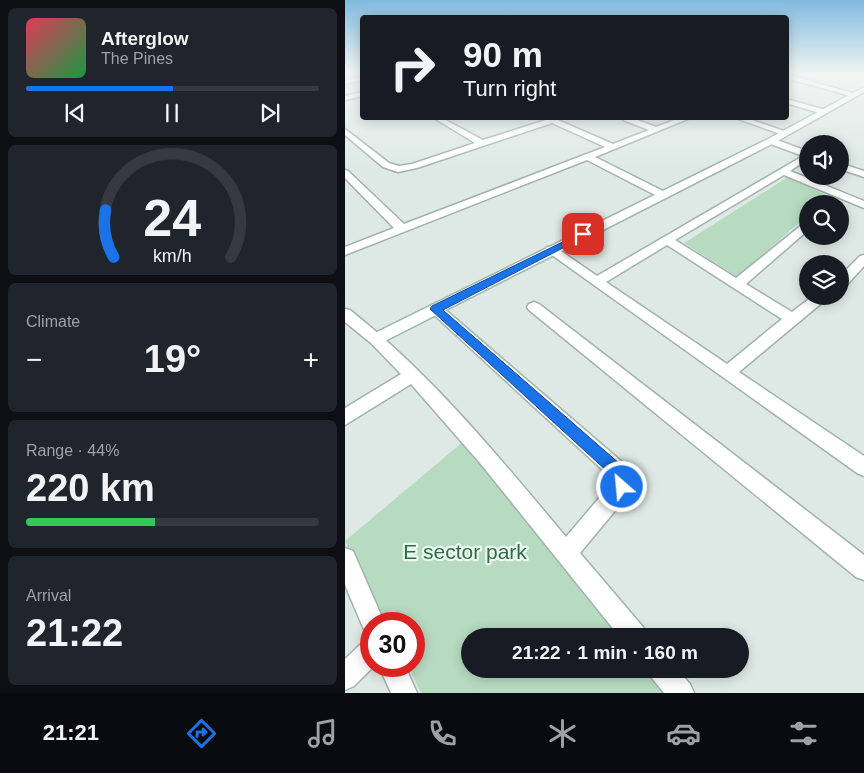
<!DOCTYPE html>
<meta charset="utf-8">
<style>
body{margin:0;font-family:Helvetica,sans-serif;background:#20242c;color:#f1f3f6;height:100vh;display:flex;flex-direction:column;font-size:19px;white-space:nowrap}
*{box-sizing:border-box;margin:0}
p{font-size:16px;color:#9ea1a6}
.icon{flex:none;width:28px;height:28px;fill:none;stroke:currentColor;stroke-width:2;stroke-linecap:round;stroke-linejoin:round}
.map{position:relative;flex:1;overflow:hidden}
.details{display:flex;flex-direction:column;gap:8px;padding:8px;background:#0d0f14;width:345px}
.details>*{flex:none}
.top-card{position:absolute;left:15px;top:15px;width:429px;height:105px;border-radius:5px;box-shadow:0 2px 12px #0003;background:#171b24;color:#f1f3f6;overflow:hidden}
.buttons{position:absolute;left:454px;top:135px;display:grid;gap:10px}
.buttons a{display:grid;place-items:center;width:50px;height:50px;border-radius:50%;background:#171b24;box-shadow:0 2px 12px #0003;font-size:25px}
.speed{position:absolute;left:15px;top:612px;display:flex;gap:10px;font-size:25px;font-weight:700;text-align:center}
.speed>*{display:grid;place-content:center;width:65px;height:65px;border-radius:50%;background:#171b24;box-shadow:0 2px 12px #0003;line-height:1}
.speed .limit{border:8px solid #d22;background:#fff;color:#111}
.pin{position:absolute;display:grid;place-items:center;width:42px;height:42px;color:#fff;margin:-21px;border-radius:10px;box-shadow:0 2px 8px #0006}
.me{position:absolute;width:55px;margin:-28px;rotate:333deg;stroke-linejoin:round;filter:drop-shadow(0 0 4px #0008)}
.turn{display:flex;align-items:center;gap:18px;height:105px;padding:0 20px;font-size:22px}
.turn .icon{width:65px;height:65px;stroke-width:2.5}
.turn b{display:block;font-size:35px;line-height:42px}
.big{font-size:38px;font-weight:700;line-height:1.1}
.details .card{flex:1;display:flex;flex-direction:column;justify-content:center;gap:8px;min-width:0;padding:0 18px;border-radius:8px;background:#20242c}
.details .dial{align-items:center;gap:0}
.dial svg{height:130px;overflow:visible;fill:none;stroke:#363941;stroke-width:7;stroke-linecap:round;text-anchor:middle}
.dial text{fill:#f1f3f6;stroke:none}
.song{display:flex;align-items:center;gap:15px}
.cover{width:60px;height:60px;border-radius:8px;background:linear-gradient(135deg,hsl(350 70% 55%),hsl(140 70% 35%))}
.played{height:5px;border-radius:2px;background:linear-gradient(90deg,#1a73e8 50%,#363941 50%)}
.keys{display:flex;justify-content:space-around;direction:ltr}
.heat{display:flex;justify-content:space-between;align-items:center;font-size:28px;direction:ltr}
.charge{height:8px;border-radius:4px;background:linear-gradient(90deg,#34c759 44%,#363941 0)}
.trip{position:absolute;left:116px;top:628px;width:288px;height:50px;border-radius:25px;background:#171b24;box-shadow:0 2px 12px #0003;font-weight:700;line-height:50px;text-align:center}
.tabs{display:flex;height:80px;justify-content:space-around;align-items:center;background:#090b0e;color:#9ea1a6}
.tabs .icon{width:35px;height:35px}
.tabs .current{color:#1a73e8}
.tabs b{font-size:22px;color:#f1f3f6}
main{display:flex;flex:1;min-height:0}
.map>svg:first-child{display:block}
.green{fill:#b7dbc1}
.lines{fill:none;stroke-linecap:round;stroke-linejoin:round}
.street-casing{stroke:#a1b1ac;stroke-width:3}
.secondary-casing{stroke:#9db5ad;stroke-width:3}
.street{fill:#fff;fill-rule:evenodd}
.secondary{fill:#fff;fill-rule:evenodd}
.route{fill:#1a73e8;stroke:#114b97}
.labels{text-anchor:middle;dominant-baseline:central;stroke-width:4.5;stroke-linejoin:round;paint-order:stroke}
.near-park-label{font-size:21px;fill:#2b6f46;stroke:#eef6f2}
</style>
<main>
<section class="details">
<div class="card">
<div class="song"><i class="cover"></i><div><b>Afterglow</b><p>The Pines</p></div></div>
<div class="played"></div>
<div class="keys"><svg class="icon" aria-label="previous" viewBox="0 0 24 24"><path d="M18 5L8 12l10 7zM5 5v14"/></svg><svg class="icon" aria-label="pause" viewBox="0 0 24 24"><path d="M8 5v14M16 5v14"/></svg><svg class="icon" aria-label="next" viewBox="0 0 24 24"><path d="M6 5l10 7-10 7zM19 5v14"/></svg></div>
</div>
<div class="card dial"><svg viewBox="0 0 100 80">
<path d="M14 69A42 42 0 1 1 86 69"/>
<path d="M14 69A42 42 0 0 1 9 40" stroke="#1a73e8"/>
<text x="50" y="56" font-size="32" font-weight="700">24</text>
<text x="50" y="72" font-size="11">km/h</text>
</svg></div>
<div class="card"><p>Climate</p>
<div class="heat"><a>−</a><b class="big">19°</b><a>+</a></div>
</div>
<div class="card"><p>Range · 44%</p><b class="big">220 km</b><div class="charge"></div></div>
<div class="card"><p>Arrival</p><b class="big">21:22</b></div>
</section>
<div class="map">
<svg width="519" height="693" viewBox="0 0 519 693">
<rect width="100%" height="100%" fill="#dee9e5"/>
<!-- green -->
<g class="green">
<polygon points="443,177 485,197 477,204 462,204 462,216 392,277 339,243"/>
<polygon points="132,430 297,636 125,636 125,669 323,669 342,693 76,693 63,666 69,666 69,624 41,624 0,541"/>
</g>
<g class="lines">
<defs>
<g id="street">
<polygon points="441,74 511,94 512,95 509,97 441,78"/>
<polygon points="18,76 18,80 0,84 0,80"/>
<polygon points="18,92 18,96 0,100 0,96"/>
<polygon points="441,99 481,110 482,112 478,114 441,103"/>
<polygon points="89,118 97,118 138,140 201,120 200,118 208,118 268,144 304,130 278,120 278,118 287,118 311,127 335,118 345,118 250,157 322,193 322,197 314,197 242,160 0,255 0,247 49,228 0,178 0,170 3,171 59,224 260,147 207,123 72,168 53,172 38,167 0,135 0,129 44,163 54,166 67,164 130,143"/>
<polygon points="391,118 401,118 445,133 438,135"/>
<path d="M423,139H429L462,151V160L445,171L519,201V208L439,175L330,240L391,278L458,224L462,223V231L401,284L447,312L468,296H485L394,372L519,456V476L512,473L200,250L202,247H210L252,276L458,156L423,143ZM322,245L437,319L382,364L261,282Z"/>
<polygon points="495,163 519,171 519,177 495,169"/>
<polygon points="519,255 519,266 500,287 495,288 495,276 515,256"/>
<polygon points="189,302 194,304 519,555 519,580 511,577 184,310 182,307 184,304"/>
<path d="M91,304L96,306L277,462L287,487L284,494L235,553L298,627L301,636H274L135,463L66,384L0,425V408L56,374L26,343L0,322V309L5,310C87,375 154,457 221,537L266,484L263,475L86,312L84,309L86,306Z"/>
<polygon points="0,548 8,551 40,624 26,624 26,635 20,632 0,585"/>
<polygon points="26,640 26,666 29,666 9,686 0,690 0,659 17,643"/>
<polygon points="34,666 60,666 72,693 46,693"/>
<polygon points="303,669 332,669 345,684 349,693 319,693 307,678"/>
</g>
<polygon id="secondary" points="519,87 519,92 429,143 36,343 31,345 26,343 24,339 26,335 423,139"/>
</defs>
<!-- street casing -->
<use href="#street" class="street-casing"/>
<!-- secondary casing -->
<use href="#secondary" class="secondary-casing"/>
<!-- street -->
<use href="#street" class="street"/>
<!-- secondary -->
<use href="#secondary" class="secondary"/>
</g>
<!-- sky -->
<linearGradient id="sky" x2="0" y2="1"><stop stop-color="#81bade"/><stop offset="0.43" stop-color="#f0f5f3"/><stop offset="1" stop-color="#f0f5f3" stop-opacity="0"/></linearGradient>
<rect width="519" height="170" fill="url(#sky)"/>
<!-- route -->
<polygon class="route" points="238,232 241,233 241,236 98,310 275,464 284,487 282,492 277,495 272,492 264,473 85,309 87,306"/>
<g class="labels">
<!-- near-park labels -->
<g class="near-park-label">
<text x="120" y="551">E sector park</text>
</g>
</g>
</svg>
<div class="buttons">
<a><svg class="icon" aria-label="sound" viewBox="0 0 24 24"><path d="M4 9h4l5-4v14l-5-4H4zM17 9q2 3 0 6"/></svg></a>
<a><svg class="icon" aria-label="search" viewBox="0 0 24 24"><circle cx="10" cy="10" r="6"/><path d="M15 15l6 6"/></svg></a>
<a><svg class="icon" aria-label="layers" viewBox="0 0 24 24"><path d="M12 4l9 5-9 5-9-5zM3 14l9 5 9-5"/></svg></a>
</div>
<div class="speed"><div class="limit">30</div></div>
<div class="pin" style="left:238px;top:234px;background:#d93025"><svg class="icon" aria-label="arrive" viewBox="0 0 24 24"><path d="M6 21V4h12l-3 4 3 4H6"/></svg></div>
<svg class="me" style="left:277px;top:487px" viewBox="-20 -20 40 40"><circle r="17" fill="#1a73e8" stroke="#fff" stroke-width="3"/><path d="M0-11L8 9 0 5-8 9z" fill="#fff"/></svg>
<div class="trip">21:22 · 1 min · 160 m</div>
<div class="top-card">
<div class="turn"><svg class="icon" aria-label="right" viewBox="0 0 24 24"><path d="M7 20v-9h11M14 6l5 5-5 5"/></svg><div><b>90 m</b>Turn right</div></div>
</div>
</div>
</main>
<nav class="tabs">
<b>21:21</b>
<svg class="icon current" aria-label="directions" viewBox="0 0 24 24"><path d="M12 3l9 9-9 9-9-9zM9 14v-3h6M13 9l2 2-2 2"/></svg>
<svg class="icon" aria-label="music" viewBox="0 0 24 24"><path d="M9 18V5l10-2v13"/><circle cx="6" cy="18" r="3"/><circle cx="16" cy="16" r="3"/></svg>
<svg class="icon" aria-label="phone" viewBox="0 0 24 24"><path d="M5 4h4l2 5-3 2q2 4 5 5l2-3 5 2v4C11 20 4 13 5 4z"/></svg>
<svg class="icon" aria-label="climate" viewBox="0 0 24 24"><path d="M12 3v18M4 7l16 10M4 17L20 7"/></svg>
<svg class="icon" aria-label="car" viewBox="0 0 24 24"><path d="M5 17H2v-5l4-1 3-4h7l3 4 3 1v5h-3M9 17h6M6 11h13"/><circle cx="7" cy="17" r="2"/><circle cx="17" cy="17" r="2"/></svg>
<svg class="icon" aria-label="filters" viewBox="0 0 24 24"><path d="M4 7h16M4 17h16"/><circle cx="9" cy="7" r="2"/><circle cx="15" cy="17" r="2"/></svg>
</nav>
